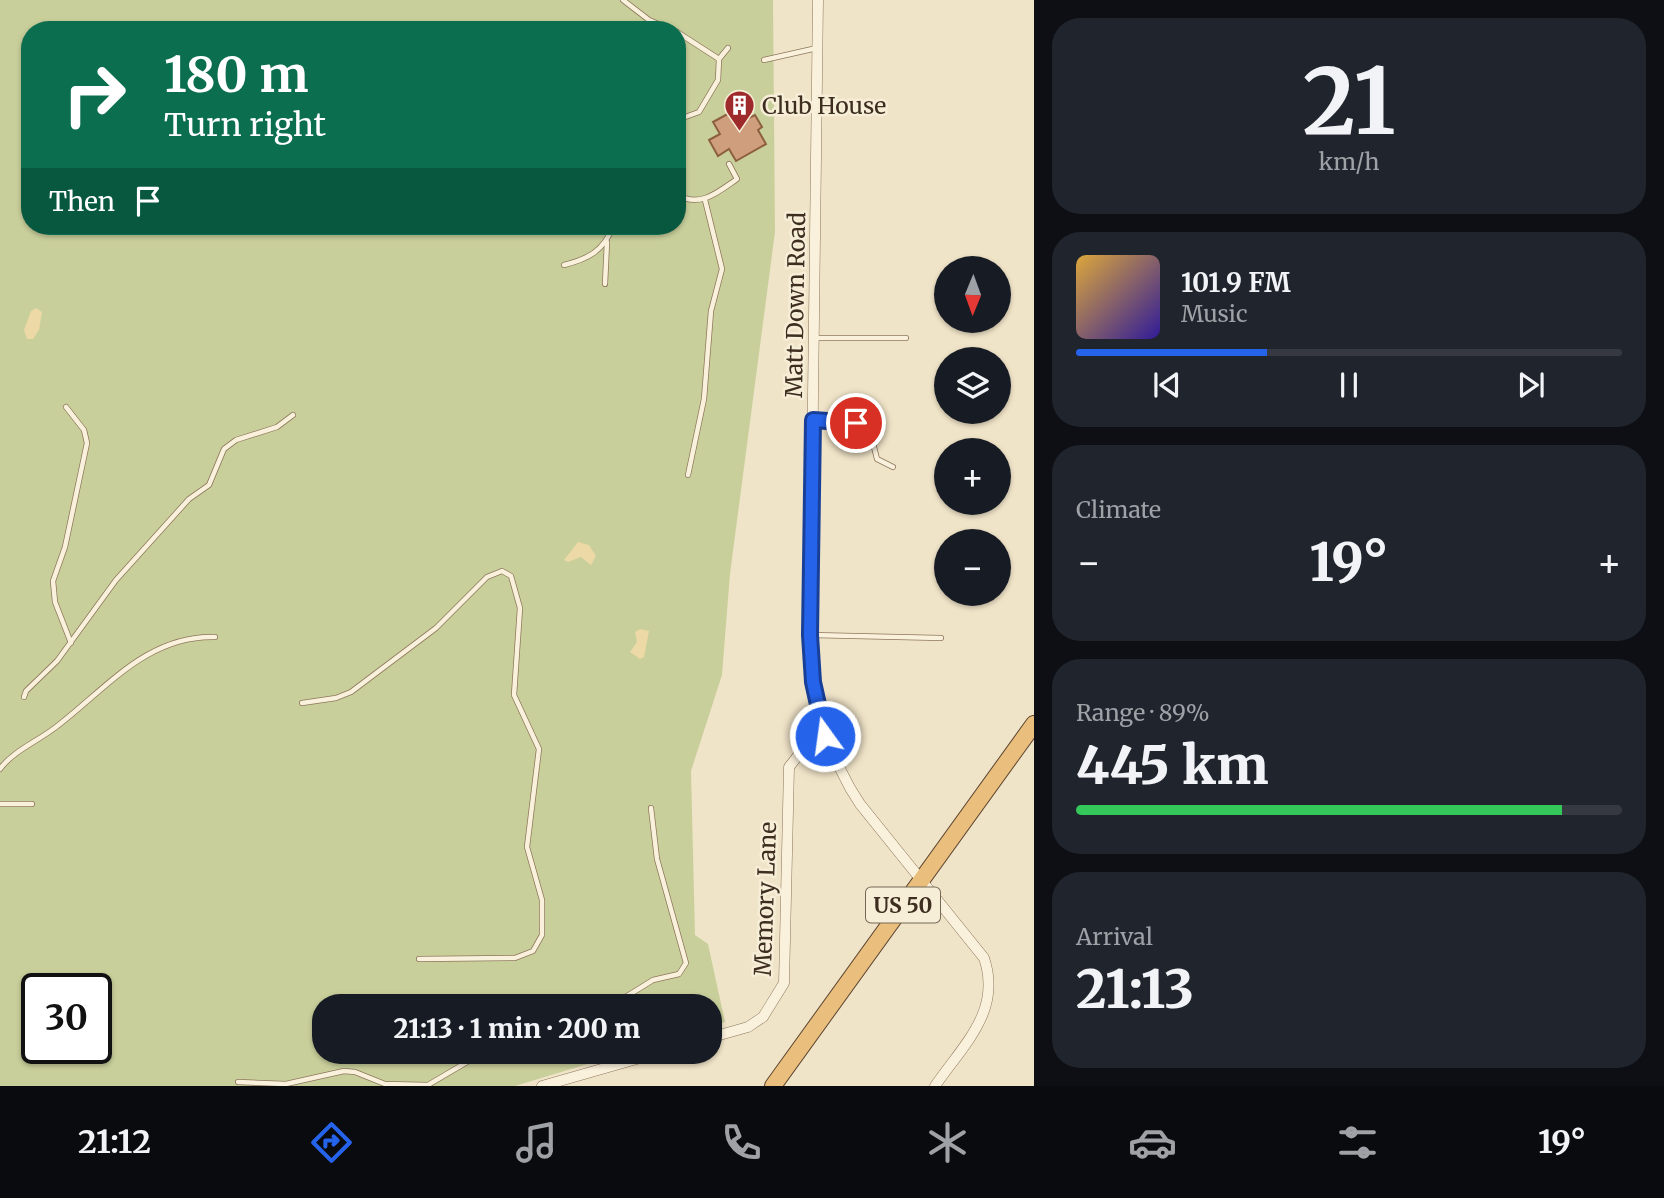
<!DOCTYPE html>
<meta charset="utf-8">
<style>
body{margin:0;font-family:Merriweather,serif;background:#20242c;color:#f1f3f6;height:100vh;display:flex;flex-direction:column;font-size:26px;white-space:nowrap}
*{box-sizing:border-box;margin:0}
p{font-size:23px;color:#9ea1a6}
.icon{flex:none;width:38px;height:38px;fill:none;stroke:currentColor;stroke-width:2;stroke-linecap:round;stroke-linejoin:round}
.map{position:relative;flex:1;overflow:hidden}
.details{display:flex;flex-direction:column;gap:18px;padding:18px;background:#0d0f14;width:630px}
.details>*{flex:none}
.guide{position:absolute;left:21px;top:21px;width:665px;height:214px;border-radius:28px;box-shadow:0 2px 5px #0004;background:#0b6e4f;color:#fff;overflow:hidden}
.needle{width:46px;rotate:181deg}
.controls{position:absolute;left:934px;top:256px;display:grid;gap:14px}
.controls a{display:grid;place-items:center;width:77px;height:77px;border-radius:50%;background:#171b24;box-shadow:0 2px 5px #0004;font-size:35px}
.speed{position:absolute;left:21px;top:973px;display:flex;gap:14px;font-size:35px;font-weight:700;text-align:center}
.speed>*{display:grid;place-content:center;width:91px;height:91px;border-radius:50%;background:#171b24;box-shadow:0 2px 5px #0004;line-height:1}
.speed .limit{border:4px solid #111;border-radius:10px;background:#fff;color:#111}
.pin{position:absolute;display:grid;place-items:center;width:60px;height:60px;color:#fff;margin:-30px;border:4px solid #fff;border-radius:50%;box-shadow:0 2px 7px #0007}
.me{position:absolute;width:77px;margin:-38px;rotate:346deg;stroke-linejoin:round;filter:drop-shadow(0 0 5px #0008)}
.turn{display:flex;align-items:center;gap:24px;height:147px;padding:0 28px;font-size:32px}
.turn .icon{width:91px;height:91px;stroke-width:2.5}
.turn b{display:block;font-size:49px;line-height:60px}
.then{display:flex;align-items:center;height:66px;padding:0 28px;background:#0003;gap:14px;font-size:26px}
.big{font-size:52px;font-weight:800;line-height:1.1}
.details .tile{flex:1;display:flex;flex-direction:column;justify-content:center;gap:10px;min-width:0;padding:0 24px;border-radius:28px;background:#20242c}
.details .dial{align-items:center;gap:0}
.dial b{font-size:91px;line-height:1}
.song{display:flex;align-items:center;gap:21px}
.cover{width:84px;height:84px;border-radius:10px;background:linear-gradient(135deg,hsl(40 70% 55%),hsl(250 70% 35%))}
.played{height:7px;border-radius:4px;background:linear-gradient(90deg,#2563eb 35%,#363941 35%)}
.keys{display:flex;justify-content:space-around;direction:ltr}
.heat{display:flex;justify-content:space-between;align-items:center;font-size:38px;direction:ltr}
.charge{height:10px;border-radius:5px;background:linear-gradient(90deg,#34c759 89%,#363941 0)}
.trip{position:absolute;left:312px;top:994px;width:410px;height:70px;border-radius:28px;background:#171b24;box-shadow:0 2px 5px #0004;font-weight:800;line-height:70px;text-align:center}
.tab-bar{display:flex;height:112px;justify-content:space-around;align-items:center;background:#090b0e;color:#9ea1a6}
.tab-bar .icon{width:49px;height:49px}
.tab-bar .current{color:#2563eb}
.tab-bar b{font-size:32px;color:#f1f3f6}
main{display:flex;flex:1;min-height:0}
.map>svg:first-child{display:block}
.green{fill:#c9cf9b;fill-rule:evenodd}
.sand{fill:#ecd9a5}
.building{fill:#cf9f7d;stroke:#8d5f41;stroke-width:2}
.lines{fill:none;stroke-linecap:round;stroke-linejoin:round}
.service-casing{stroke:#8d765c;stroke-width:6}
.minor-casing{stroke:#8d765c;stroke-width:11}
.trunk-casing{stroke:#5b4430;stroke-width:18}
.service{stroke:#faf1dc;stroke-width:4.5}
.minor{stroke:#faf1dc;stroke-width:10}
.trunk{stroke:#eabe7c;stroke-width:16}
.route-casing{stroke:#184099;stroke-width:18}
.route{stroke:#2563eb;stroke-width:12}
.labels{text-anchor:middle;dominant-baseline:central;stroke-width:5;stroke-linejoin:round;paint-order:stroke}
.shield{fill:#f7eed8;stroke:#756857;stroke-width:2}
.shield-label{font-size:21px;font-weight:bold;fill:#3d2e20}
.poi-label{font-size:23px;fill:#3d2e20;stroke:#f7eed8;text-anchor:start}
.street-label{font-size:23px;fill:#3d2e20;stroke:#f7eed8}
</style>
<main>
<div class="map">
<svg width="1034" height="1086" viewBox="0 0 1034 1086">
<rect width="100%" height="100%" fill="#f0e4c8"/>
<!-- green -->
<path class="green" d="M0,0H773L775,232L730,574L722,675L691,771L695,935L708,944L725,1022L709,1027V1006H324V1052H627L515,1086H0ZM30,30H677V226H30ZM37,989H96V1048H37Z"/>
<!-- sand -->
<g class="sand">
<polygon points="36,308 42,312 39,330 33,339 27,339 24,330 31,311"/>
<polygon points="578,542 589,545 596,556 591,565 581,557 568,562 564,560"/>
<polygon points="640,629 649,631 644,657 640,659 630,652 637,642 635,632"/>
</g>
<!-- building -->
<polygon class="building" points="742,106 749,118 755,115 762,127 758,130 766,144 736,161 729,149 718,156 709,140 720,134 713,122"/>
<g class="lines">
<defs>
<g id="service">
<polyline points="623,0 649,20 672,30"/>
<polyline points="677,32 719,59"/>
<polyline points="764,60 817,48"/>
<polyline points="677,120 699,112 718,80 719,59 728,48"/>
<path d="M677,195C701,208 718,192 737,179L729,164"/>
<path d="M564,265C588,259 604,251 613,226"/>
<polyline points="605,284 607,242"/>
<polyline points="813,338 906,338"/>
<polyline points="66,407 84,430 87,443 65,547 53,581 55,602 71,643"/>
<polyline points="813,420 866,426 870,431 877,459 893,467"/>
<polyline points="688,475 704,399 711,311 722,269 705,200"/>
<polyline points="811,635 941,638"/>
<polyline points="24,697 26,691 57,661 116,580 189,499 209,485 224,449 236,440 277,427 293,415"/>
<polyline points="302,703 336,698 351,692 436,628 487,577 502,571 511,576 520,608 514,695 539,749 527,847 542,900 542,935 533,951 515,958 419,959"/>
<path d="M0,769C13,751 38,741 56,727C106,689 147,635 215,637"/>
<polyline points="0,804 32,804"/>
<polyline points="611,1006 653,980 679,974 686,963 657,859 651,808"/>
<polyline points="238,1082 286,1084 344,1071 355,1072 385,1084 428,1085 484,1052"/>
</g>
<g id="minor">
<path d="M818,0L810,635L818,713L831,751L850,788L860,804L984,958C1002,1011 964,1044 935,1086"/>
<polyline points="709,1038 748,1027 763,1017 784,983 789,767 804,748 825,735"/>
<polyline points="542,1086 661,1052"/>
</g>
<polyline id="trunk" points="773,1086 1034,724"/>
</defs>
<!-- service casing -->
<use href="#service" class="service-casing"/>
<!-- minor casing -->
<use href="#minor" class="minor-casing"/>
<!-- trunk casing -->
<use href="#trunk" class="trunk-casing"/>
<!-- service -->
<use href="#service" class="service"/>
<!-- minor -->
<use href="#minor" class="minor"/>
<!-- trunk -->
<use href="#trunk" class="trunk"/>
</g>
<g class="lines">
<defs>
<polyline id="route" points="825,736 813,682 810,635 813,420 856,423"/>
</defs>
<!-- route casing -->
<use href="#route" class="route-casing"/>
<!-- route -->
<use href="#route" class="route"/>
</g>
<!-- icons -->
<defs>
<symbol id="building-pin" viewBox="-11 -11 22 30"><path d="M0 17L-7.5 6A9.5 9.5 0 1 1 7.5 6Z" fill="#9e2a2b" stroke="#f7eed8"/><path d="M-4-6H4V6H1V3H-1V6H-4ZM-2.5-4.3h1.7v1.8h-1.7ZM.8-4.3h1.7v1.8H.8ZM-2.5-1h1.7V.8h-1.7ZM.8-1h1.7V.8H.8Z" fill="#fff"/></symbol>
</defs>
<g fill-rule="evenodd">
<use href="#building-pin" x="722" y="88" width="35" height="47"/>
</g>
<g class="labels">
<!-- shield labels -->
<rect class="shield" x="866" y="887.5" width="74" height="35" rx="5"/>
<g class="shield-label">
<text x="903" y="905">US 50</text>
</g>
<!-- poi labels -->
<g class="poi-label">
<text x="762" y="105">Club House</text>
</g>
<!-- street labels -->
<g class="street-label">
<text transform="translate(795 305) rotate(-89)">Matt Down Road</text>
<text transform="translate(765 899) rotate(-88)">Memory Lane</text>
</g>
</g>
</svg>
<div class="controls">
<a><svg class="needle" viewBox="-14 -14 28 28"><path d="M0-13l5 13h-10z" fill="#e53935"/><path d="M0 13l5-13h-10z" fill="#9ea1a6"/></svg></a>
<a><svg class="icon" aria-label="layers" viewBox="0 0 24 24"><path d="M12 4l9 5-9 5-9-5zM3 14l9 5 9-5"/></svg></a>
<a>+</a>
<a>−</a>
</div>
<div class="speed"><div class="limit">30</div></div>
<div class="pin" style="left:856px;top:423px;background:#d93025"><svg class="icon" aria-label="arrive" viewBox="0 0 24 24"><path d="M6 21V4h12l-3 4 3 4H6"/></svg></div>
<svg class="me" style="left:825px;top:736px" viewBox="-20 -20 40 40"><circle r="17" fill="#2563eb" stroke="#fff" stroke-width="3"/><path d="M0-11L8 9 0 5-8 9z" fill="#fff"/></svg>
<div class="trip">21:13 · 1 min · 200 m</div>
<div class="guide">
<div class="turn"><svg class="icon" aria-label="right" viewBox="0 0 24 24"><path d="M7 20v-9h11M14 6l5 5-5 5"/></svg><div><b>180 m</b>Turn right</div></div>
<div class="then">Then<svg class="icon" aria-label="arrive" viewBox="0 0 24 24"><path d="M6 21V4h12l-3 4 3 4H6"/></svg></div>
</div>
</div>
<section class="details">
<div class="tile dial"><b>21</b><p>km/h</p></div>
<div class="tile">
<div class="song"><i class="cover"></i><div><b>101.9 FM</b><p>Music</p></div></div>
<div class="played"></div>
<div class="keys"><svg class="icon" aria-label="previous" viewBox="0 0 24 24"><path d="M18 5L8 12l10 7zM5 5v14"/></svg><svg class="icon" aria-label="pause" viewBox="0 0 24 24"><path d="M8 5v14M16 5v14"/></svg><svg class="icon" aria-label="next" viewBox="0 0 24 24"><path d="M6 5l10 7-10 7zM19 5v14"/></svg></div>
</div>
<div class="tile"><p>Climate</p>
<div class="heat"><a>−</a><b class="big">19°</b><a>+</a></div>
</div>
<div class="tile"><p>Range · 89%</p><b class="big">445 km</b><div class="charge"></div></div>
<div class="tile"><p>Arrival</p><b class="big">21:13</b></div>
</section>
</main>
<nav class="tab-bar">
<b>21:12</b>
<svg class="icon current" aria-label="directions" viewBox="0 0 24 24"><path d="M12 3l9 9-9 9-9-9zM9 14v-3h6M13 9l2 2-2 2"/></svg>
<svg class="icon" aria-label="music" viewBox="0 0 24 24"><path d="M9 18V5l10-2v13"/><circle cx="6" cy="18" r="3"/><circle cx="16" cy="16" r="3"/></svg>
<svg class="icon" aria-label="phone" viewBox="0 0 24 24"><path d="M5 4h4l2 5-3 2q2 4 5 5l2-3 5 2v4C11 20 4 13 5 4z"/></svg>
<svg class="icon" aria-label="climate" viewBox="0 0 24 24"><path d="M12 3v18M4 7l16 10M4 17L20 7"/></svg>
<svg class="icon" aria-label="car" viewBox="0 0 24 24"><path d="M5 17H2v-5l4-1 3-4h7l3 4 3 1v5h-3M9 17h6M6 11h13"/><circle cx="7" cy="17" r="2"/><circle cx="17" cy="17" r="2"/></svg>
<svg class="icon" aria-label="filters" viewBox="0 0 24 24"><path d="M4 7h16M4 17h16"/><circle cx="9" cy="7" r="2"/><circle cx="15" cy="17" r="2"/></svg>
<b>19°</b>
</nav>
